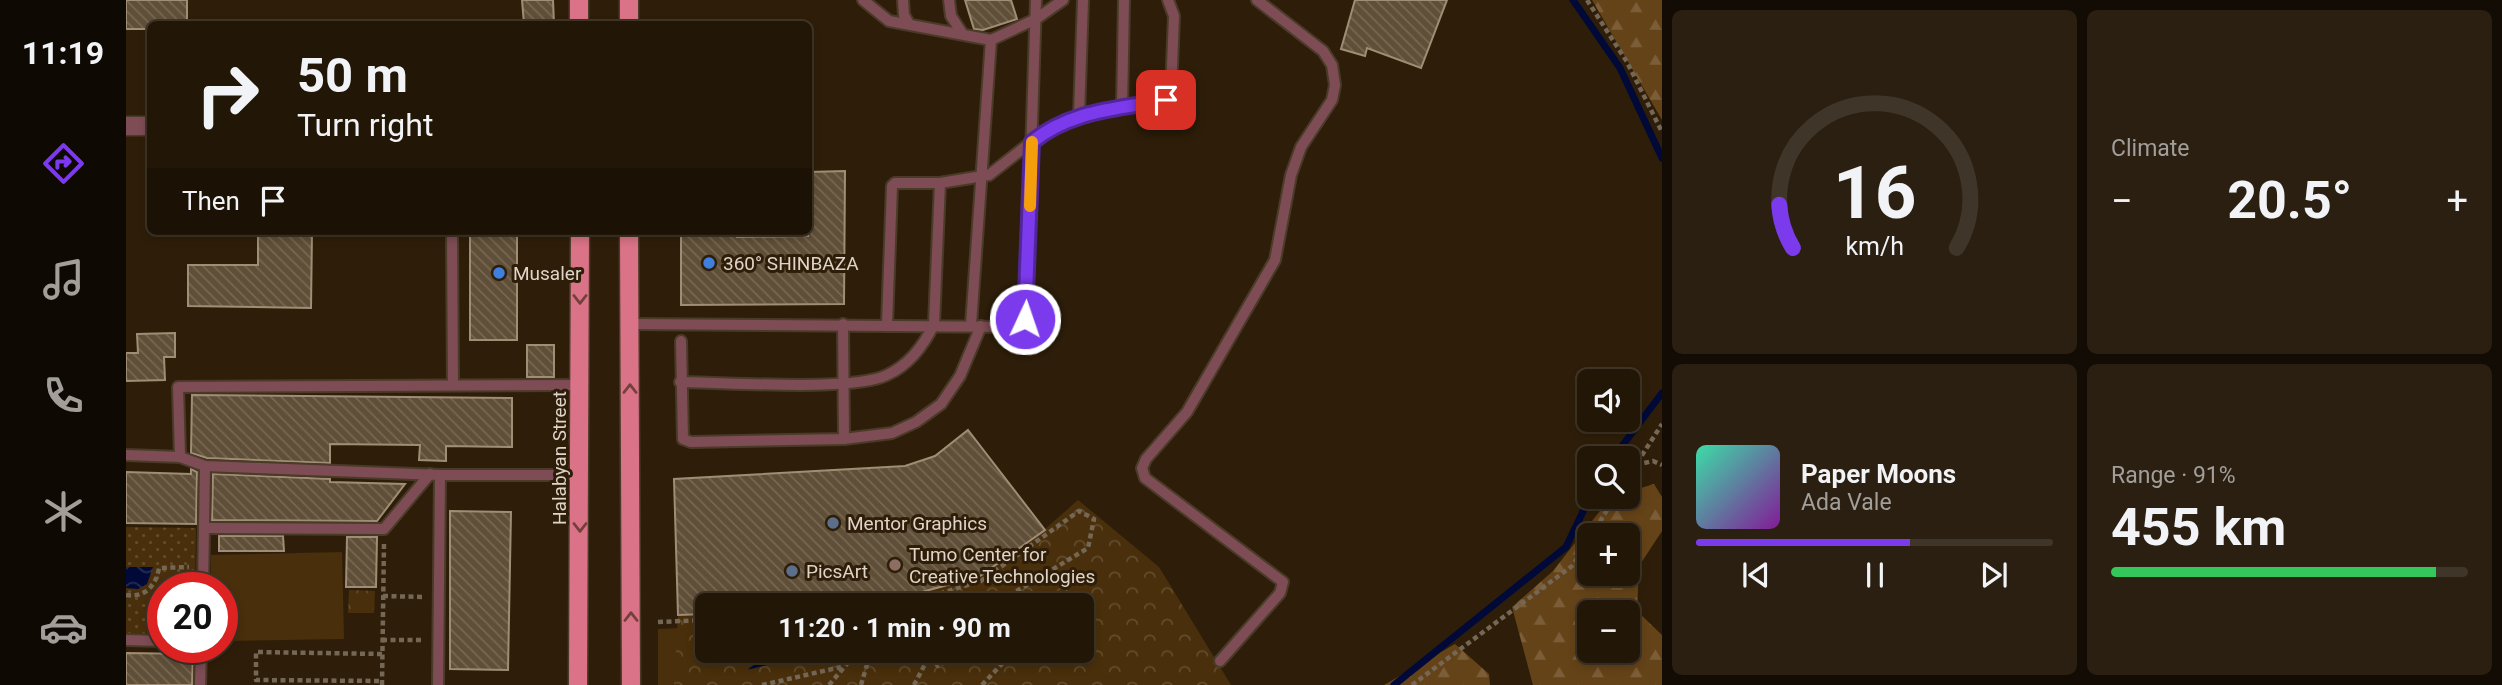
<!DOCTYPE html>
<meta charset="utf-8">
<style>
body{margin:0;font-family:Roboto,sans-serif;background:#2a1f11;color:#f1f3f6;height:100vh;display:flex;flex-direction:column;font-size:26px;white-space:nowrap}
*{box-sizing:border-box;margin:0}
p{font-size:23px;color:#a29f9b}
.icon{flex:none;width:38px;height:38px;fill:none;stroke:currentColor;stroke-width:2;stroke-linecap:round;stroke-linejoin:round}
.map{position:relative;flex:1;overflow:hidden}
.details{display:flex;flex-direction:column;gap:10px;padding:10px;background:#130c04;width:840px}
.details>*{flex:none}
.banner{position:absolute;left:21px;top:21px;width:665px;height:214px;border-radius:10px;box-shadow:0 4px 10px #0003,0 0 0 2px #3f3528;background:#221607;color:#f1f3f6;overflow:hidden}
.tools{position:absolute;left:1451px;top:369px;display:grid;gap:14px}
.tools a{display:grid;place-items:center;width:63px;height:63px;border-radius:10px;background:#221607;box-shadow:0 4px 10px #0003,0 0 0 2px #3f3528;font-size:35px}
.speed{position:absolute;left:21px;top:572px;display:flex;gap:14px;font-size:35px;font-weight:700;text-align:center}
.speed>*{display:grid;place-content:center;width:91px;height:91px;border-radius:50%;background:#221607;box-shadow:0 4px 10px #0003,0 0 0 2px #3f3528;line-height:1}
.speed .limit{border:10px solid #d22;background:#fff;color:#111}
.pin{position:absolute;display:grid;place-items:center;width:60px;height:60px;color:#fff;margin:-30px;border-radius:14px;box-shadow:0 4px 10px #0006}
.me{position:absolute;width:77px;margin:-38px;rotate:3deg;stroke-linejoin:round;filter:drop-shadow(0 0 5px #0008)}
.turn{display:flex;align-items:center;gap:24px;height:147px;padding:0 35px;font-size:32px}
.turn .icon{width:91px;height:91px;stroke-width:2.5}
.turn b{display:block;font-size:49px;line-height:60px}
.then{display:flex;align-items:center;height:66px;padding:0 35px;background:#0003;gap:14px;font-size:26px}
.big{font-size:52px;font-weight:700;line-height:1.1}
.details .widget{flex:1;display:flex;flex-direction:column;justify-content:center;gap:10px;min-width:0;padding:0 24px;border-radius:10px;background:#2a1f11}
.details .dial{align-items:center;gap:0}
.dial svg{height:182px;overflow:visible;fill:none;stroke:#3f3528;stroke-width:7;stroke-linecap:round;text-anchor:middle}
.dial text{fill:#f1f3f6;stroke:none}
.song{display:flex;align-items:center;gap:21px}
.cover{width:84px;height:84px;border-radius:10px;background:linear-gradient(135deg,hsl(160 70% 55%),hsl(290 70% 35%))}
.played{height:7px;border-radius:4px;background:linear-gradient(90deg,#7c3aed 60%,#3f3528 60%)}
.keys{display:flex;justify-content:space-around;direction:ltr}
.heat{display:flex;justify-content:space-between;align-items:center;font-size:38px;direction:ltr}
.charge{height:10px;border-radius:5px;background:linear-gradient(90deg,#34c759 91%,#3f3528 0)}
.details .tiles{flex:1;display:grid;gap:10px;grid-template-columns:repeat(2,1fr)}
.trip{position:absolute;left:569px;top:593px;width:399px;height:70px;border-radius:10px;background:#221607;box-shadow:0 4px 10px #0003,0 0 0 2px #3f3528;font-weight:700;line-height:70px;text-align:center}
main{display:flex;flex:1;min-height:0}
.menu{display:flex;flex-direction:column;width:126px;justify-content:space-around;align-items:center;background:#0e0903;color:#a29f9b}
.menu .icon{width:49px;height:49px}
.menu .active{color:#7c3aed}
.menu b{font-size:32px;color:#f1f3f6}
.map>svg:first-child{display:block}
.grass{fill:#492f0b}
.forest{fill:url(#forest-firs);fill-rule:evenodd}
.park{fill:url(#park-crowns)}
.garden{fill:url(#garden-dots)}
.water{fill:url(#water-waves)}
.lines{fill:none;stroke-linecap:round;stroke-linejoin:round}
.stream{stroke:#000938;stroke-width:7}
.building{fill:url(#building-back-hatch);stroke:#a08d75;stroke-width:2}
.service-casing{stroke:#4a3b28;stroke-width:14}
.minor-casing{stroke:#4a3b28;stroke-width:21}
.primary-casing{stroke:#4a3b28;stroke-width:21}
.path{stroke:#756755;stroke-width:4.5;stroke-dasharray:5 3.5;stroke-linecap:butt}
.service{stroke:#7e4c55;stroke-width:10}
.minor{stroke:#7e4c55;stroke-width:18}
.primary{stroke:#da7387;stroke-width:18}
.oneway{stroke:#73403b}
.route-casing{stroke:#51269a;stroke-width:18}
.route{stroke:#7c3aed;stroke-width:12}
.slow{stroke:#f59e0b;stroke-width:12}
.shop-dot{fill:#3f7fe0;stroke:#2e1e09;stroke-width:2.5}
.service-dot{fill:#5c6f8a;stroke:#2e1e09;stroke-width:2.5}
.education-dot{fill:#8d6e63;stroke:#2e1e09;stroke-width:2.5}
.labels{text-anchor:middle;dominant-baseline:central;stroke-width:6;stroke-linejoin:round;paint-order:stroke}
.poi-label{font-size:19px;fill:#dfd4c8;stroke:#2e1e09;text-anchor:start}
.street-label{font-size:19px;fill:#dfd4c8;stroke:#2e1e09}
</style>
<main>
<nav class="menu">
<b>11:19</b>
<svg class="icon active" aria-label="directions" viewBox="0 0 24 24"><path d="M12 3l9 9-9 9-9-9zM9 14v-3h6M13 9l2 2-2 2"/></svg>
<svg class="icon" aria-label="music" viewBox="0 0 24 24"><path d="M9 18V5l10-2v13"/><circle cx="6" cy="18" r="3"/><circle cx="16" cy="16" r="3"/></svg>
<svg class="icon" aria-label="phone" viewBox="0 0 24 24"><path d="M5 4h4l2 5-3 2q2 4 5 5l2-3 5 2v4C11 20 4 13 5 4z"/></svg>
<svg class="icon" aria-label="climate" viewBox="0 0 24 24"><path d="M12 3v18M4 7l16 10M4 17L20 7"/></svg>
<svg class="icon" aria-label="car" viewBox="0 0 24 24"><path d="M5 17H2v-5l4-1 3-4h7l3 4 3 1v5h-3M9 17h6M6 11h13"/><circle cx="7" cy="17" r="2"/><circle cx="17" cy="17" r="2"/></svg>
</nav>
<div class="map">
<svg width="1536" height="685" viewBox="0 0 1536 685">
<defs>
<pattern id="forest-firs" width="22" height="20" patternUnits="userSpaceOnUse" patternTransform="scale(1.75)"><rect width="22" height="20" fill="#654318"/><path d="M5 1l3.5 6h-7zM16 11l3.5 6h-7z" fill="#7b5d38"/></pattern>
<pattern id="park-crowns" width="20" height="18" patternUnits="userSpaceOnUse" patternTransform="scale(1.75)"><rect width="20" height="18" fill="#492f0b"/><path d="M2 6a3 3 0 1 1 6 0M12 15a3 3 0 1 1 6 0" fill="none" stroke="#634c2d"/></pattern>
<pattern id="garden-dots" width="8" height="8" patternUnits="userSpaceOnUse" patternTransform="scale(1.75)"><rect width="8" height="8" fill="#492f0b"/><path d="M2 2h.1M6 6h.1" fill="none" stroke="#634c2d" stroke-width="1.8" stroke-linecap="round"/></pattern>
<pattern id="water-waves" width="16" height="10" patternUnits="userSpaceOnUse" patternTransform="scale(1.75)"><rect width="16" height="10" fill="#000938"/><path d="M0 5q4-4 8 0t8 0" fill="none" stroke="#252c53"/></pattern>
<pattern id="building-back-hatch" width="6" height="6" patternUnits="userSpaceOnUse" patternTransform="scale(1.75)"><rect width="6" height="6" fill="#604f38"/><path d="M-1 5l2 2M0 0l6 6M5-1l2 2" fill="none" stroke="#766753"/></pattern>
</defs>
<rect width="100%" height="100%" fill="#2e1e09"/>
<!-- grass -->
<g class="grass">
<polygon points="216,552 218,639 96,641 96,588 85,588 85,555"/>
<polygon points="581,627 581,651 615,670 547,685 532,685 532,629"/>
</g>
<!-- forest -->
<g class="forest">
<polygon points="1466,0 1536,0 1536,120"/>
<path d="M1528,484L1536,497V531L1513,566L1511,611L1536,635V685H1407L1386,607L1427,571L1481,502L1502,497V492ZM1463,536H1502V574H1463ZM1463,612H1502V651H1463Z"/>
<polygon points="1329,644 1363,674 1364,685 1258,685"/>
</g>
<!-- park -->
<g class="park">
<polygon points="952,500 1033,567 1105,685 548,685 552,615 581,614 581,651 956,651 956,606 745,605 854,576 899,547"/>
<polygon points="223,590 249,591 248,613 222,613"/>
</g>
<!-- garden -->
<polygon class="garden" points="0,527 70,528 69,588 37,588 37,634 0,633"/>
<!-- water -->
<g class="water">
<polygon points="0,567 27,567 21,584 12,589 0,588"/>
<polygon points="647,651 696,651 621,670"/>
</g>
<g class="lines">
<!-- stream -->
<g class="stream">
<polyline points="1447,0 1494,68 1536,158"/>
<polyline points="1487,458 1536,393"/>
<polyline points="1268,685 1440,547 1464,497"/>
</g>
</g>
<!-- building -->
<g class="building">
<polygon points="0,0 61,0 61,24 24,24 24,29 0,29"/>
<polygon points="396,0 427,0 428,24 398,24"/>
<polygon points="839,0 885,0 891,19 857,30 848,29"/>
<polygon points="1229,0 1321,0 1295,68 1241,48 1239,56 1215,49"/>
<polygon points="719,171 718,304 555,305 555,231 611,231 611,237 682,236 682,172"/>
<polygon points="132,231 186,231 185,308 62,306 62,265 132,265"/>
<rect x="344" y="231" width="47" height="109"/>
<polygon points="49,333 49,357 38,357 39,380 0,381 0,353 12,353 11,334"/>
<rect x="401" y="345" width="27" height="32"/>
<polygon points="66,395 386,398 386,447 320,446 320,461 293,460 294,445 204,444 204,463 81,458 65,453"/>
<polygon points="842,430 919,530 854,576 745,606 581,606 581,614 552,615 548,479 779,466 809,456"/>
<polygon points="65,469 71,472 70,524 0,523 0,472 65,474"/>
<polygon points="87,474 204,479 204,482 279,484 251,521 86,520"/>
<polygon points="324,511 385,512 382,670 324,669"/>
<polygon points="93,536 157,536 158,551 93,551"/>
<polygon points="221,537 251,537 250,587 220,587"/>
<polygon points="0,653 67,654 66,685 0,685"/>
</g>
<g class="lines">
<defs>
<g id="service">
<polyline points="737,0 763,21 865,40 845,325"/>
<polyline points="777,0 778,15 783,24"/>
<polyline points="823,0 825,16 836,33"/>
<polyline points="865,40 910,19 937,0"/>
<polyline points="996,108 1040,100 1045,92 1048,16 1042,0"/>
<polyline points="953,115 996,108 998,0"/>
<polyline points="326,231 327,385"/>
<polyline points="503,324 891,327 897,324 900,309 910,0"/>
<polyline points="717,324 718,439"/>
<polyline points="761,324 766,186 769,183 814,183 863,175 922,129 953,115 957,0"/>
<polyline points="555,341 557,439 565,442 718,439 766,433 790,422 815,404 834,376 855,326"/>
<path d="M554,382C599,382 726,392 761,375C783,365 798,345 808,324L814,183"/>
<polyline points="0,455 54,457 79,466 314,475 454,475"/>
<polyline points="54,457 52,387 454,385"/>
<polyline points="79,528 258,529 304,474"/>
<polyline points="77,588 79,466"/>
<polyline points="0,640 37,641"/>
<polyline points="1094,661 1154,593 1157,582 1019,478 1016,468 1020,459 1061,412 1149,260 1165,175 1175,147 1206,100 1209,85 1206,65 1197,51 1131,0"/>
<polyline points="74,685 75,648"/>
<polyline points="312,685 314,475"/>
</g>
<polyline id="minor" points="0,126 24,126"/>
<g id="primary">
<polyline points="453,0 453,24"/>
<polyline points="503,0 503,24"/>
<polyline points="503,231 505,685"/>
<polyline points="452,685 454,231"/>
</g>
</defs>
<!-- service casing -->
<use href="#service" class="service-casing"/>
<!-- minor casing -->
<use href="#minor" class="minor-casing"/>
<!-- primary casing -->
<use href="#primary" class="primary-casing"/>
<!-- path -->
<g class="path">
<polyline points="1461,0 1501,62 1536,132"/>
<polyline points="1510,465 1527,461 1536,465"/>
<polyline points="1502,477 1536,424"/>
<polyline points="1465,536 1489,497"/>
<path d="M0,595C20,598 30,585 33,568L63,567"/>
<polyline points="257,596 298,597"/>
<polyline points="762,606 765,602"/>
<polyline points="773,606 855,581 953,511 968,519 962,548 866,606"/>
<polyline points="532,622 581,620"/>
<polyline points="256,640 297,640"/>
<polyline points="256,654 130,652 130,680 256,681"/>
<polyline points="804,656 812,666 837,651"/>
<polyline points="256,685 258,543"/>
<polyline points="636,685 715,667"/>
<polyline points="703,685 732,651"/>
<polyline points="735,685 745,651"/>
<polyline points="788,685 806,651"/>
<polyline points="856,685 888,651"/>
<polyline points="1286,685 1446,566 1463,540"/>
</g>
<!-- service -->
<use href="#service" class="service"/>
<!-- minor -->
<use href="#minor" class="minor"/>
<!-- primary -->
<use href="#primary" class="primary"/>
</g>
<!-- one-way arrows -->
<defs><path id="oneway-chevron" d="M-2-3.5L2.5 0L-2 3.5" fill="none" stroke-width="1.6" stroke-linecap="round" stroke-linejoin="round" transform="scale(1.75)"/></defs>
<g class="oneway">
<use href="#oneway-chevron" transform="translate(454 299) rotate(90)"/>
<use href="#oneway-chevron" transform="translate(504 389) rotate(-90)"/>
<use href="#oneway-chevron" transform="translate(454 527) rotate(90)"/>
<use href="#oneway-chevron" transform="translate(505 617) rotate(-90)"/>
</g>
<g class="lines">
<defs>
<path id="route" d="M899,319L906,142C945,110 992,109 1040,100"/>
</defs>
<!-- route casing -->
<use href="#route" class="route-casing"/>
<!-- route -->
<use href="#route" class="route"/>
<!-- slow -->
<polyline class="slow" points="904,206 906,142"/>
</g>
<!-- markers -->
<g class="shop-dot">
<circle cx="583" cy="263" r="7"/>
<circle cx="373" cy="273" r="7"/>
</g>
<g class="service-dot">
<circle cx="707" cy="523" r="7"/>
<circle cx="666" cy="571" r="7"/>
</g>
<circle class="education-dot" cx="769" cy="565" r="7"/>
<g class="labels">
<!-- poi labels -->
<g class="poi-label">
<text x="597" y="263">360° SHINBAZA</text>
<text x="387" y="273">Musaler</text>
<text x="721" y="523">Mentor Graphics</text>
<text x="783" y="554">Tumo Center for<tspan x="783" dy="22">Creative Technologies</tspan></text>
<text x="680" y="571">PicsArt</text>
</g>
<!-- street labels -->
<g class="street-label">
<text transform="translate(433 458) rotate(-90)">Halabyan Street</text>
</g>
</g>
</svg>
<div class="tools">
<a><svg class="icon" aria-label="sound" viewBox="0 0 24 24"><path d="M4 9h4l5-4v14l-5-4H4zM17 9q2 3 0 6"/></svg></a>
<a><svg class="icon" aria-label="search" viewBox="0 0 24 24"><circle cx="10" cy="10" r="6"/><path d="M15 15l6 6"/></svg></a>
<a>+</a>
<a>−</a>
</div>
<div class="speed"><div class="limit">20</div></div>
<div class="pin" style="left:1040px;top:100px;background:#d93025"><svg class="icon" aria-label="arrive" viewBox="0 0 24 24"><path d="M6 21V4h12l-3 4 3 4H6"/></svg></div>
<svg class="me" style="left:899px;top:319px" viewBox="-20 -20 40 40"><circle r="17" fill="#7c3aed" stroke="#fff" stroke-width="3"/><path d="M0-11L8 9 0 5-8 9z" fill="#fff"/></svg>
<div class="trip">11:20 · 1 min · 90 m</div>
<div class="banner">
<div class="turn"><svg class="icon" aria-label="right" viewBox="0 0 24 24"><path d="M7 20v-9h11M14 6l5 5-5 5"/></svg><div><b>50 m</b>Turn right</div></div>
<div class="then">Then<svg class="icon" aria-label="arrive" viewBox="0 0 24 24"><path d="M6 21V4h12l-3 4 3 4H6"/></svg></div>
</div>
</div>
<section class="details">
<div class="tiles">
<div class="widget dial"><svg viewBox="0 0 100 80">
<path d="M14 69A42 42 0 1 1 86 69"/>
<path d="M14 69A42 42 0 0 1 8 50" stroke="#7c3aed"/>
<text x="50" y="56" font-size="32" font-weight="700">16</text>
<text x="50" y="72" font-size="11">km/h</text>
</svg></div>
<div class="widget"><p>Climate</p>
<div class="heat"><a>−</a><b class="big">20.5°</b><a>+</a></div>
</div>
<div class="widget">
<div class="song"><i class="cover"></i><div><b>Paper Moons</b><p>Ada Vale</p></div></div>
<div class="played"></div>
<div class="keys"><svg class="icon" aria-label="previous" viewBox="0 0 24 24"><path d="M18 5L8 12l10 7zM5 5v14"/></svg><svg class="icon" aria-label="pause" viewBox="0 0 24 24"><path d="M8 5v14M16 5v14"/></svg><svg class="icon" aria-label="next" viewBox="0 0 24 24"><path d="M6 5l10 7-10 7zM19 5v14"/></svg></div>
</div>
<div class="widget"><p>Range · 91%</p><b class="big">455 km</b><div class="charge"></div></div>
</div>
</section>
</main>
